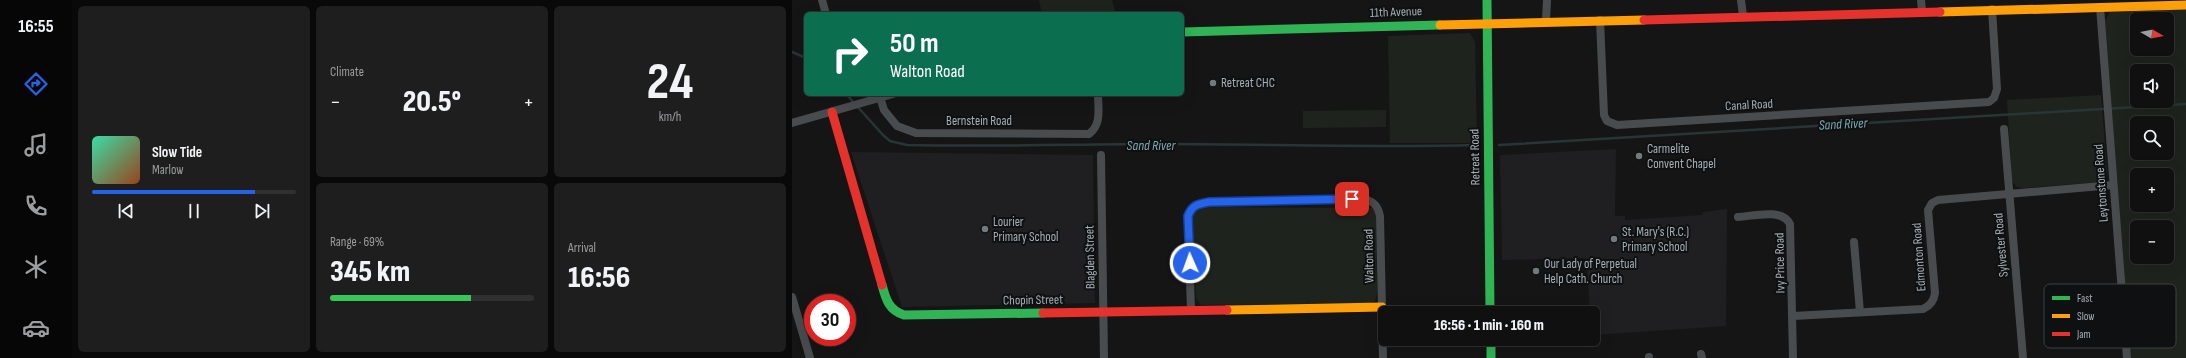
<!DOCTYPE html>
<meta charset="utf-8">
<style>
body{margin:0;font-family:"Sofia Sans Condensed",sans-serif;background:#1e1e1e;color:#f1f3f6;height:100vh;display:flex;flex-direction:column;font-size:15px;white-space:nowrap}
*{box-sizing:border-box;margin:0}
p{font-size:13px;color:#9c9d9f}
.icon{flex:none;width:22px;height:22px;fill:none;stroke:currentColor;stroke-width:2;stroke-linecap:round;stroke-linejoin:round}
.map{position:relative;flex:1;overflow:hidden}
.drawer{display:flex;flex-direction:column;gap:6px;padding:6px;background:#090909;width:720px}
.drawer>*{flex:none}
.top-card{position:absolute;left:12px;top:12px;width:380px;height:84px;border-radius:6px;box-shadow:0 4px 16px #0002,0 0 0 1px #303030;background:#0b6e4f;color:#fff;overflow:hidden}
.needle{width:26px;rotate:99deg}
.fabs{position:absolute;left:1338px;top:12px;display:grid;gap:8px}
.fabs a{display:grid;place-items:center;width:44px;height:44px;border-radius:6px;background:#101010;box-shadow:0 4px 16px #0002,0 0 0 1px #303030;font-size:20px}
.speed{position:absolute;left:12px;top:294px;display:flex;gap:8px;font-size:20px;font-weight:700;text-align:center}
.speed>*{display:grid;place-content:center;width:52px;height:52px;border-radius:50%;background:#101010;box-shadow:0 4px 16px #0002,0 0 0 1px #303030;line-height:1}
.speed .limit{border:6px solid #d22;background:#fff;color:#111}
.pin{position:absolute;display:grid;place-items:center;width:34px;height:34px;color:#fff;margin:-17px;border-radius:8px;box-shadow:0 2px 6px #0006}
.me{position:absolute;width:44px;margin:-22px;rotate:358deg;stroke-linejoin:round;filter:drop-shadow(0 0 3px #0008)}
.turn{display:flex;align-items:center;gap:14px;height:84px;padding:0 20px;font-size:18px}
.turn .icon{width:52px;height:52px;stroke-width:2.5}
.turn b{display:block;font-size:28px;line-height:34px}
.big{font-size:30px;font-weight:800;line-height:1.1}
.drawer .widget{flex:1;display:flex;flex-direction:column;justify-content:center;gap:6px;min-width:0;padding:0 14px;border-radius:6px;background:#1e1e1e}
.drawer .dial{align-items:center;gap:0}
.dial b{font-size:52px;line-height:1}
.song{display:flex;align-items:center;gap:12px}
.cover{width:48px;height:48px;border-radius:6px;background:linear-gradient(135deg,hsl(160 70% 55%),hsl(20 70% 35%))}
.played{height:4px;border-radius:2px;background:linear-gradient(90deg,#2563eb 80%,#303030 80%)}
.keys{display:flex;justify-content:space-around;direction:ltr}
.heat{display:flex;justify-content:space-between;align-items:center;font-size:22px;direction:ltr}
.charge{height:6px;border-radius:3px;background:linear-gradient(90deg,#34c759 69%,#303030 0)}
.drawer .tiles{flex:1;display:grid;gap:6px;grid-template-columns:repeat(3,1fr)}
.widget:first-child{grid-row:span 2}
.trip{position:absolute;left:586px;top:306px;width:222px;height:40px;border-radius:6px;background:#101010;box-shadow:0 4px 16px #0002,0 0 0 1px #303030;font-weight:800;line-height:40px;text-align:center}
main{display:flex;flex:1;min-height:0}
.menu{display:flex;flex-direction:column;width:72px;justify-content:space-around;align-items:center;background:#060606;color:#9c9d9f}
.menu .icon{width:28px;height:28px}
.menu .active{color:#2563eb}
.menu b{font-size:18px;color:#f1f3f6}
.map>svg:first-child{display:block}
.built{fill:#1f1f21}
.green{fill:#1e241d;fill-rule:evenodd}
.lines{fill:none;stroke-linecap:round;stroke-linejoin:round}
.stream{stroke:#283537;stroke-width:2.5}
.street{stroke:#494c4e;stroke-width:8}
.fast{stroke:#30b455;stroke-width:9}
.slow{stroke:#ff9f0a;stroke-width:9}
.jam{stroke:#e5322d;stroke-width:9}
.route-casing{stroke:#184099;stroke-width:10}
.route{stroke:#2563eb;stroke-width:7}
.poi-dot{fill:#737a7e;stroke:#0f1011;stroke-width:1.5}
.labels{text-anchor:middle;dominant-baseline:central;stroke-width:4;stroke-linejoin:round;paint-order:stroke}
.street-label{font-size:13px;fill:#a5b0b7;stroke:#0f1011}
.poi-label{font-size:13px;fill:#a5b0b7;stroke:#0f1011;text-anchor:start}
.water-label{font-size:14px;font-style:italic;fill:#7baab3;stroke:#0f1011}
.key{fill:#0f1011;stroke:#3c4043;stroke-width:1}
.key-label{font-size:11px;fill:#a5b0b7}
</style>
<main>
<nav class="menu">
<b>16:55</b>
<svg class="icon active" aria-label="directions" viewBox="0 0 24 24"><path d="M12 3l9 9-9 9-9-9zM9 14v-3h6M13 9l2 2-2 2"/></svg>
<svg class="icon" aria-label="music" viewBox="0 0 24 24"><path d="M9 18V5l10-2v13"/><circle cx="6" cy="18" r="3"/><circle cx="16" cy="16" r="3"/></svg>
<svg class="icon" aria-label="phone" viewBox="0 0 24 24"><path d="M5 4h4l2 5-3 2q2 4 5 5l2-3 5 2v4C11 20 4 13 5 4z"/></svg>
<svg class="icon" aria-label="climate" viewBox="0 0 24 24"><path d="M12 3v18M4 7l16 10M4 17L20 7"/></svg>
<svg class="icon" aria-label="car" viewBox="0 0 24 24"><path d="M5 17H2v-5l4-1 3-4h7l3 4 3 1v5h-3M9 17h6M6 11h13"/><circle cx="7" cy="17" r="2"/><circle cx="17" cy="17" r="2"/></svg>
</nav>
<section class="drawer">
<div class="tiles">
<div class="widget">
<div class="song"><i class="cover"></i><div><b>Slow Tide</b><p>Marlow</p></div></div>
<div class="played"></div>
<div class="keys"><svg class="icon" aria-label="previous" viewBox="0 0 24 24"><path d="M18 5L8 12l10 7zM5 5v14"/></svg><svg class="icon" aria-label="pause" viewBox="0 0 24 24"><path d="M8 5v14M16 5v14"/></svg><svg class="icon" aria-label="next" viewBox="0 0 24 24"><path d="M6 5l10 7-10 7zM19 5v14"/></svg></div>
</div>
<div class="widget"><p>Climate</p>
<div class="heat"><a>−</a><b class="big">20.5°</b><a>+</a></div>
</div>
<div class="widget dial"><b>24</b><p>km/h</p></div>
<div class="widget"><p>Range · 69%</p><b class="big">345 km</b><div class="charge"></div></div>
<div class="widget"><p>Arrival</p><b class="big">16:56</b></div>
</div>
</section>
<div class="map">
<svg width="1394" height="358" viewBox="0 0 1394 358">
<rect width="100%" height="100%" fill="#151515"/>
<!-- built -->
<g class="built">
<polygon points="824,149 823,216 833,216 833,220 910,215 911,212 935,209 934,326 801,335 801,313 798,313 794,258 710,260 708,155"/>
<polygon points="59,152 301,155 303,303 110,307"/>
</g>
<!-- green -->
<g class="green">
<polygon points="247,0 320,0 324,14 250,14"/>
<path d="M1394,9V358H1339L1313,21L1318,12ZM1345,19H1375V49H1345ZM1345,71H1375V101H1345ZM1345,123H1375V153H1345ZM1345,175H1375V205H1345ZM1345,227H1375V257H1345Z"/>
<polygon points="678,33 683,42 685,143 598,143 596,36"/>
<polygon points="1309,95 1315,170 1314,178 1308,182 1231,188 1225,187 1220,181 1215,100"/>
<polygon points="594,110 594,127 511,128 511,111"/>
<polygon points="409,207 581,208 584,213 585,293 583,301 578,303 409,305 404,298 401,214"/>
</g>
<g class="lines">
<!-- stream -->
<g class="stream">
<polyline points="0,52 14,58"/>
<path d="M54,94L91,135L98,141L115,145C201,147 286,144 372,144C476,144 580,148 684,145"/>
<polyline points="707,145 1394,104"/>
</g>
<!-- street -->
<g class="street">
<polyline points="30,0 34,14"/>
<polyline points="949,0 951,16"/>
<polyline points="1129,0 1130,11"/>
<polyline points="1308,7 1335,358"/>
<polyline points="808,20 812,115 815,121 825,125 1197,102 1202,98 1205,89 1200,9"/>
<polyline points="754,21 755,0"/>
<path d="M87,94L92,110L105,126L124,133L297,134C310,124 306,109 306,94"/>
<polyline points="0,123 101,94"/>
<polyline points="1212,129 1231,358"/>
<polyline points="309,155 312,358"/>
<path d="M946,217C961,216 990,208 998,224L1001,358"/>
<polyline points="1062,242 1068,312"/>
<polyline points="0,297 18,358"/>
<path d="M399,310L396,216C400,205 406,204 417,202L573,199C583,202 586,207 588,216L591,358"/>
<path d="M1001,316L1131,309C1138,306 1142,301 1143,293L1136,210L1140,203L1146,200L1321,185"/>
<polyline points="909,354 910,358"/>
<polyline points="857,357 857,358"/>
</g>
<!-- fast -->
<g class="fast">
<polyline points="695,0 698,313"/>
<polyline points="390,32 648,25"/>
<path d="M90,285C94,300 97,310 112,315L251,313"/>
<polyline points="699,339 699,358"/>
</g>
<!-- slow -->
<g class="slow">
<polyline points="1148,12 1394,5"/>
<polyline points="648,25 852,20"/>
<polyline points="435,310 590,307"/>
</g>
<!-- jam -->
<g class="jam">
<polyline points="852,20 1148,12"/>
<polyline points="40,112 90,285"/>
<polyline points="251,313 435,310"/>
</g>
</g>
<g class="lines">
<defs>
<path id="route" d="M398,263L396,216C400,205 406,204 417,202L560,199"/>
</defs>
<!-- route casing -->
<use href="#route" class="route-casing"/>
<!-- route -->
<use href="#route" class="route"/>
</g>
<!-- markers -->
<g class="poi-dot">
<circle cx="421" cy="83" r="4"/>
<circle cx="847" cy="156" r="4"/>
<circle cx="193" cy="229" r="4"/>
<circle cx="822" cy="239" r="4"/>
<circle cx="744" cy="271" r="4"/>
</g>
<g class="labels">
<!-- street labels -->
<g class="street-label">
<text transform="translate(604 12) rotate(-2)">11th Avenue</text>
<text transform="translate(957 105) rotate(-3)">Canal Road</text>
<text x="187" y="121">Bernstein Road</text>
<text transform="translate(683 157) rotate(-91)">Retreat Road</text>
<text transform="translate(1309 183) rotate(-94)">Leytonstone Road</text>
<text transform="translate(1209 245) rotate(-95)">Sylvester Road</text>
<text transform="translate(577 256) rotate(-91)">Walton Road</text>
<text transform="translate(298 257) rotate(-91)">Blagden Street</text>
<text transform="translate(1127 257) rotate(-94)">Edmonton Road</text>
<text transform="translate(988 263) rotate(-91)">Ivy Price Road</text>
<text transform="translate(241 300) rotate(-1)">Chopin Street</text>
</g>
<!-- poi labels -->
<g class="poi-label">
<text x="429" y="83">Retreat CHC</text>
<text x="855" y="149">Carmelite<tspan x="855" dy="15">Convent Chapel</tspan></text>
<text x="201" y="222">Lourier<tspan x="201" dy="15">Primary School</tspan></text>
<text x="830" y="232">St. Mary's (R.C.)<tspan x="830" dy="15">Primary School</tspan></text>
<text x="752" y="264">Our Lady of Perpetual<tspan x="752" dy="15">Help Cath. Church</tspan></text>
</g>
<!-- water labels -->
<g class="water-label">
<text transform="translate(1051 124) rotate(-3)">Sand River</text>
<text x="359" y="145">Sand River</text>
</g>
</g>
<!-- legend -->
<rect x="1252" y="284" width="132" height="64" rx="6" class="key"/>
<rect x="1260" y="296" width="18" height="4" fill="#30b455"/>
<rect x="1260" y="314" width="18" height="4" fill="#ff9f0a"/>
<rect x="1260" y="332" width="18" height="4" fill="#e5322d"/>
<g class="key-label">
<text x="1285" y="302">Fast</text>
<text x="1285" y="320">Slow</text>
<text x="1285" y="338">Jam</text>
</g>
</svg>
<div class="fabs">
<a><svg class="needle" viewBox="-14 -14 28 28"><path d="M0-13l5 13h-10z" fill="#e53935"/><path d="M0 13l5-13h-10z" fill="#9c9d9f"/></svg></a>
<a><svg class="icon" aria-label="sound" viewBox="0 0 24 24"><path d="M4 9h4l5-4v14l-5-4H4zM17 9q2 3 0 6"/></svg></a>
<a><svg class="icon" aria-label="search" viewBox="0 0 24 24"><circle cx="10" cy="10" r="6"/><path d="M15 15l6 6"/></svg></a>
<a>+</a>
<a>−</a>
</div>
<div class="speed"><div class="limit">30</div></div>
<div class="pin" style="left:560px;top:199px;background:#d93025"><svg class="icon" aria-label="arrive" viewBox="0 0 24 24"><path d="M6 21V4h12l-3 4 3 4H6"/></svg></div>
<svg class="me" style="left:398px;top:263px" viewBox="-20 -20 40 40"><circle r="17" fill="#2563eb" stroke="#fff" stroke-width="3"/><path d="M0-11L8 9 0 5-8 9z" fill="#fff"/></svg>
<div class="trip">16:56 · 1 min · 160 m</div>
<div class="top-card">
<div class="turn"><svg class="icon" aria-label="right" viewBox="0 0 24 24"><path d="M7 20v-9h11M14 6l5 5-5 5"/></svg><div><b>50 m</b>Walton Road</div></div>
</div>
</div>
</main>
